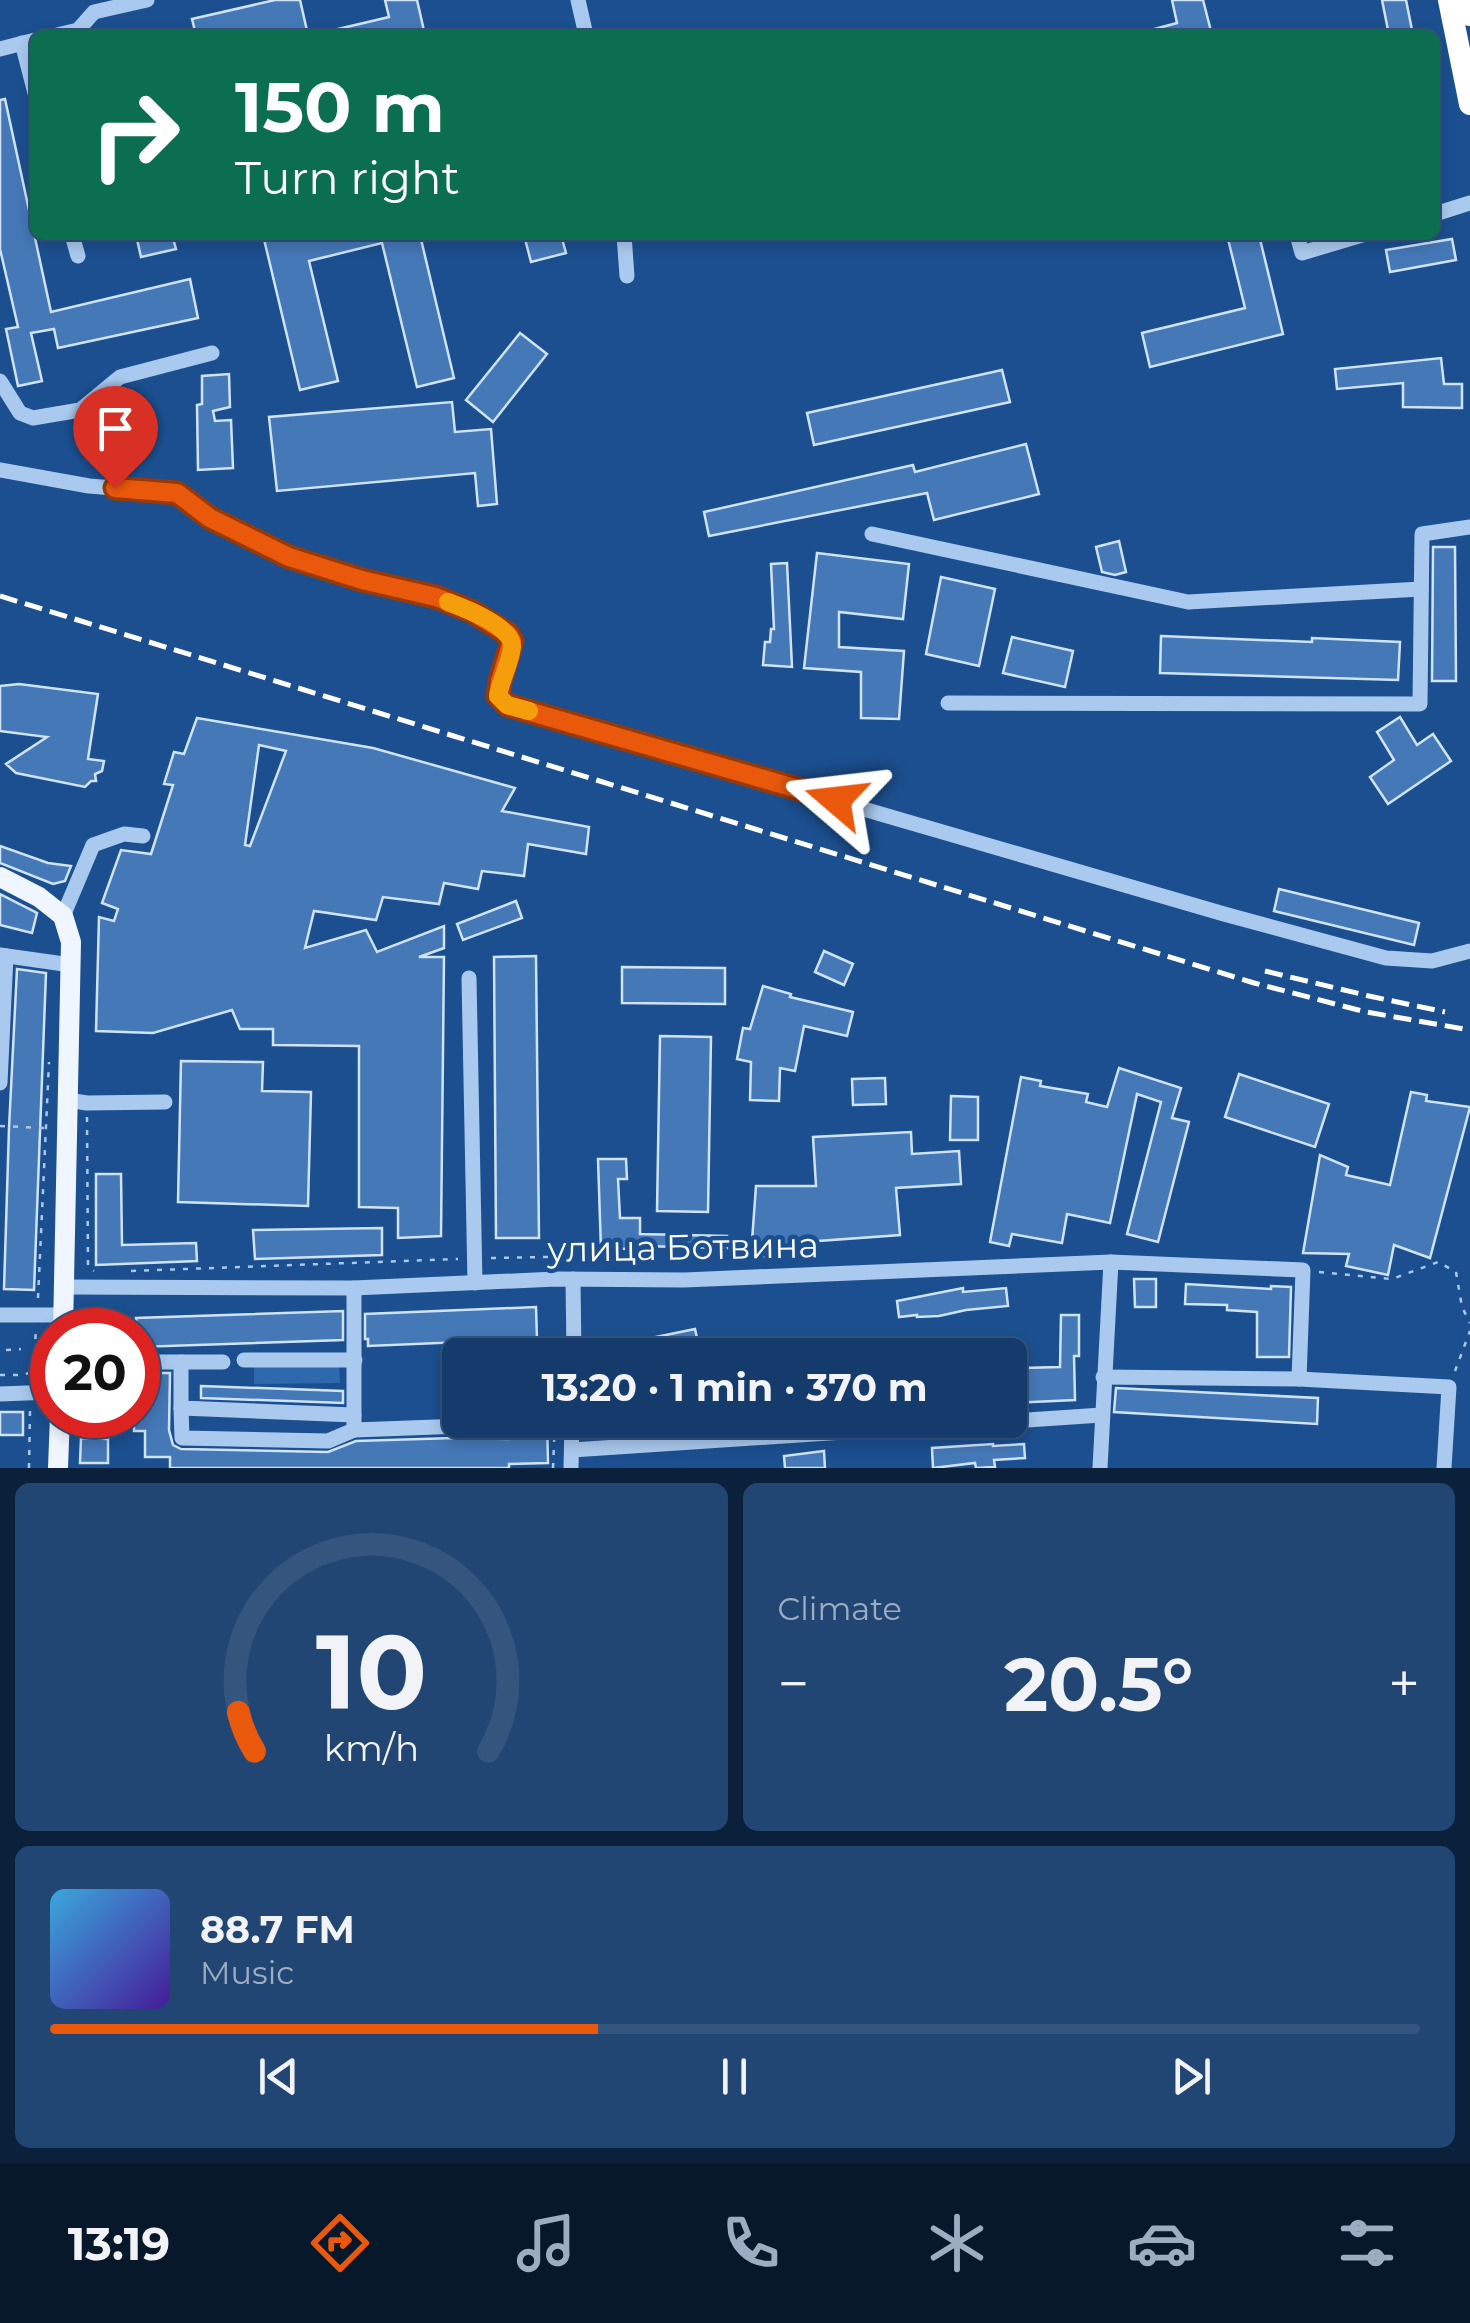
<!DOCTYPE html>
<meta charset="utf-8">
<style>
body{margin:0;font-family:Montserrat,sans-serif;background:#214673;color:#f1f3f6;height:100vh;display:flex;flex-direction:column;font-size:38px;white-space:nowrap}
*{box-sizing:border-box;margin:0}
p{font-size:32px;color:#9dadc1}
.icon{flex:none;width:55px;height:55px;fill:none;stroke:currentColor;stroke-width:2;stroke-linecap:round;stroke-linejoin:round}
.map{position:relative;height:1468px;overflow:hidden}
.panel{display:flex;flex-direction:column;gap:15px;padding:15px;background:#0b203b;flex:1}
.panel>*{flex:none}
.top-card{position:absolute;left:30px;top:30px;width:1410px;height:210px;border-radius:15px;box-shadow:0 5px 15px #0003,0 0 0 2px #33557e;background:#0b6e4f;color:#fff;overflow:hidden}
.speed{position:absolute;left:30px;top:1308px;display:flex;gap:20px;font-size:50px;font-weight:700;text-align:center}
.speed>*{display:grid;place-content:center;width:130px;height:130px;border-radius:50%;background:#143b6b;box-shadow:0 5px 15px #0003,0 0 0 2px #33557e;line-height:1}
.speed .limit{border:15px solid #d22;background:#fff;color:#111}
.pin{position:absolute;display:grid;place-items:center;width:85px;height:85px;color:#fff;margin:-102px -42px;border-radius:50% 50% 50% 0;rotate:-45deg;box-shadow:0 0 10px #0007}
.pin .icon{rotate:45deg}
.me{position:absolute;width:110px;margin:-55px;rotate:287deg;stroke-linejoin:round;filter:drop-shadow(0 0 8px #0008)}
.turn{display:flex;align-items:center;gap:35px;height:210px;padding:0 40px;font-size:45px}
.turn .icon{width:130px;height:130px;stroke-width:2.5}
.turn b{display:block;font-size:70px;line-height:85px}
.big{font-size:75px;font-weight:700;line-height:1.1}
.panel .widget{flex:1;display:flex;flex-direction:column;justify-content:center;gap:15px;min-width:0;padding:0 35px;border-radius:15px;background:#214673}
.panel .dial{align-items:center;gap:0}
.dial svg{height:260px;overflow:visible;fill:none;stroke:#33557e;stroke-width:7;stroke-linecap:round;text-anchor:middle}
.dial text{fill:#f1f3f6;stroke:none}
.song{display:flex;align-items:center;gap:30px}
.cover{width:120px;height:120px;border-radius:15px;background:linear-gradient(135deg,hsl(200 70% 55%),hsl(260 70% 35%))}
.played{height:10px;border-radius:5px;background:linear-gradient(90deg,#ea580c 40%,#33557e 40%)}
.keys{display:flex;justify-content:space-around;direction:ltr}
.heat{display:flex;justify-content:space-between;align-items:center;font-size:55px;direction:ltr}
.panel .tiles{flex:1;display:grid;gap:15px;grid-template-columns:1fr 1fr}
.widget:last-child{grid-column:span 2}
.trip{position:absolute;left:442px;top:1338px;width:585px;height:100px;border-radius:15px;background:#143b6b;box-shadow:0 5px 15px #0003,0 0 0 2px #33557e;font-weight:700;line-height:100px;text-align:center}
.tabs{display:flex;height:160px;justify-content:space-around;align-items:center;background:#08182b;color:#9dadc1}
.tabs .icon{width:70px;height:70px}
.tabs .selected{color:#ea580c}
.tabs b{font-size:45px;color:#f1f3f6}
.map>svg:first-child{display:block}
.green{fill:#2e69ad}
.building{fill:#4478b7;stroke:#cfe3fa;stroke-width:2.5;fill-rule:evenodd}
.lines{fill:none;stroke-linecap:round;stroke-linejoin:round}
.path{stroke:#a9c9ee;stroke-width:2.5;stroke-dasharray:5 8;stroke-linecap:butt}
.minor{stroke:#a9c9ee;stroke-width:15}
.major{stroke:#f0f6ff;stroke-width:20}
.highway{stroke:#fff;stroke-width:22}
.rail{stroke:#fff;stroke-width:5;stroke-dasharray:18 8;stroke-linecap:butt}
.route-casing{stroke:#983908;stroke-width:25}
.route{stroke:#ea580c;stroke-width:18}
.slow{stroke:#f59e0b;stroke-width:18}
.labels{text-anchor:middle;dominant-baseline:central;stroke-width:9;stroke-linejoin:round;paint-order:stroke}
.street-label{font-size:35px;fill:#fff;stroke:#1b4f8f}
</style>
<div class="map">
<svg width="1470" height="1468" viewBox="0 0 1470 1468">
<rect width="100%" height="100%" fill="#1b4f8f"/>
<!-- green -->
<polygon class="green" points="339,1364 340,1383 254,1384 254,1365"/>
<!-- building -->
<g class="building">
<polygon points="275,0 300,0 308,35 196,35 192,19"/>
<polygon points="385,0 417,0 425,35 335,35 334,30 389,17"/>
<polygon points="1172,0 1203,0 1212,35 1147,35 1147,31 1177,23"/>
<polygon points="1382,0 1406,0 1413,35 1389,35"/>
<polygon points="5,99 51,312 190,279 198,318 58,348 54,329 31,333 42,381 18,386 6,329 18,327 0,249 0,100"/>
<polygon points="136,235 172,235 176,249 141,257"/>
<polygon points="263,235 301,235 302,239 319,235 420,235 454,378 417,387 382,243 309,261 338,381 300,390"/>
<polygon points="524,235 561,235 566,253 531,262"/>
<polygon points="1227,235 1259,235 1283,334 1150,367 1142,333 1245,308"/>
<polygon points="1452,239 1456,260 1390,272 1386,250"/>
<polygon points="520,333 547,354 493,422 466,400"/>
<polygon points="1441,358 1444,384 1462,384 1462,408 1403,407 1403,383 1337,389 1335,369"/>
<polygon points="1002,370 1010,402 814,445 807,413"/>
<polygon points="229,374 230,407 213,411 215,421 231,420 233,468 198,470 197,405 202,404 202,376"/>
<polygon points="452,402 455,432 491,429 497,504 478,506 475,473 277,491 269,417"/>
<polygon points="1026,444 1039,494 934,520 927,493 709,536 704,512 913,465 915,472"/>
<polygon points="1119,541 1126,572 1115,575 1102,572 1096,547"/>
<polygon points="1433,547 1455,547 1456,681 1432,681"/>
<polygon points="817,553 909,564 903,619 839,612 839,647 904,651 899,719 861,718 861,672 804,668"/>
<polygon points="787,563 792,667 763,665 765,642 770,642 771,629 774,629 771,564"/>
<polygon points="941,577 995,589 979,666 926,654"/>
<polygon points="1161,636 1312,642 1312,638 1400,642 1398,680 1160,673"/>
<polygon points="1012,637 1073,651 1065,687 1003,673"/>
<polygon points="19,684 98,694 88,759 104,761 102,771 95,774 96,781 91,781 85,787 16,773 6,764 47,737 0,731 0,686"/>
<polygon points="1400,717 1417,745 1433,734 1451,761 1388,804 1370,777 1394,760 1377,732"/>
<path d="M197,718L373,748L515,788L502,811L589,827L586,854L528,844L524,876L482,871L478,889L444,883L439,904L383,897L376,920L314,911L305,948L366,930L377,952L444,926V948L419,957H444L441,1236L398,1238V1208L359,1207V1046L273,1045V1029H240L232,1010L153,1033L96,1031L99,917L114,921L118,909L102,903L121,850L151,854L173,785L164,784L174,752L184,754ZM259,745L286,751L250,846L245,845Z"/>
<polygon points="0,846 48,863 71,866 65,881 53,884 0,863"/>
<polygon points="1279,889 1419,923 1414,945 1274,911"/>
<polygon points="0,894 37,913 32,933 0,925"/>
<polygon points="516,901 522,918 463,940 457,924"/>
<polygon points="824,951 853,964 844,985 815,972"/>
<polygon points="536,956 539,1238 496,1238 494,957"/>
<polygon points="622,967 725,968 725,1004 622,1003"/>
<polygon points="17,969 46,973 34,1290 4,1289 9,1128"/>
<polygon points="763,986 791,994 790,997 853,1012 847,1036 804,1026 795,1071 780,1068 779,1101 750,1100 751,1062 737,1059 743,1028 750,1029"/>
<polygon points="660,1036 711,1037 708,1212 657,1211"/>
<polygon points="181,1061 263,1062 262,1091 311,1092 308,1206 178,1202"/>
<polygon points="1119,1068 1181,1088 1172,1118 1189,1122 1158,1242 1127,1234 1161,1102 1137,1094 1110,1223 1067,1214 1062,1243 1012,1234 1009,1246 990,1242 1021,1077 1041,1081 1040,1086 1088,1094 1086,1102 1107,1107"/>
<polygon points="1239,1074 1329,1104 1315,1147 1225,1117"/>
<polygon points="885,1078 886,1104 853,1105 852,1079"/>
<polygon points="1411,1092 1427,1095 1426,1101 1470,1107 1430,1258 1394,1245 1388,1275 1346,1266 1349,1254 1303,1253 1320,1155 1348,1167 1346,1175 1390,1185"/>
<polygon points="951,1096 978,1097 978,1140 950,1140"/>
<polygon points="911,1132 912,1154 959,1151 961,1184 896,1188 900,1235 805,1242 805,1251 776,1252 775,1257 751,1255 756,1186 816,1186 813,1137"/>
<polygon points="598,1159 626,1159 627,1179 618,1179 620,1218 640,1218 640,1234 727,1236 727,1248 640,1246 640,1248 601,1250"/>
<polygon points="96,1174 121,1174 122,1245 196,1243 197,1261 96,1265"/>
<polygon points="382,1228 382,1255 255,1259 253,1230"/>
<polygon points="1134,1279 1156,1279 1156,1307 1135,1307"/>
<polygon points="1186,1284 1271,1289 1271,1286 1291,1287 1289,1357 1257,1357 1257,1312 1227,1310 1227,1305 1185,1304"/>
<polygon points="963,1288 963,1292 1006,1288 1008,1306 966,1310 939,1316 917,1317 917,1315 899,1317 897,1301"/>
<polygon points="536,1307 537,1339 368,1346 368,1339 365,1339 365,1314"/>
<polygon points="343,1311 343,1340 138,1347 136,1318"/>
<polygon points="1061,1315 1079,1315 1079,1356 1074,1356 1075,1400 1010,1403 1010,1374 1022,1373 1022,1368 1060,1367"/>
<polygon points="695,1329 700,1351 683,1355 654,1355 651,1338"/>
<polygon points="138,1373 170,1373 169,1430 173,1445 181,1449 328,1452 356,1441 454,1438 508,1439 508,1420 547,1420 548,1463 509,1464 509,1468 170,1468 170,1457 145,1457 145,1431 134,1431 134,1415 138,1415"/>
<polygon points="201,1386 343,1391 343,1403 201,1398"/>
<polygon points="1116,1388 1318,1398 1317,1424 1114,1412"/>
<rect x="0" y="1412" width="23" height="23"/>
<polygon points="81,1438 108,1439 108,1463 80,1463"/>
<polygon points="993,1444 993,1446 1024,1444 1025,1458 994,1460 995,1467 976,1468 975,1463 933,1468 932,1448"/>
<polygon points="824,1451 825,1468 785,1468 784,1456"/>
</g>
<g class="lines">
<!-- path -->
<g class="path">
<polyline points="87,1117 88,1266 94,1271"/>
<polyline points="0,1126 44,1128"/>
<polyline points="491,1258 605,1256"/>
<polyline points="131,1271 458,1259"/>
<polyline points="1319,1272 1392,1279 1438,1262 1456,1272 1462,1307 1470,1323"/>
<polyline points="38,1298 49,1062"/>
<polyline points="6,1350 21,1349"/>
<polyline points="557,1355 557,1332"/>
<polyline points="1455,1371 1470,1331"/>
<polyline points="0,1375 24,1375 33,1371"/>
<polyline points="32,1378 36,1331"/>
<polyline points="29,1468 30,1410"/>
<polyline points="553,1468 555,1420"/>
</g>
<!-- minor -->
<g class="minor">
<polyline points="578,0 586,35"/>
<polyline points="57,35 78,30 94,12 147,0"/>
<polyline points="22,43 35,93"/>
<polyline points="0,49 35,40"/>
<polyline points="1435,214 1470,203"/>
<polyline points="72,235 78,256"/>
<polyline points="624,235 627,276"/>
<polyline points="1297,235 1302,253 1362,235"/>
<polyline points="0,381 20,413 33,418 80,410 120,377 212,353"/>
<polyline points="0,470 89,486 177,493 210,518 289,557 363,581 436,597 473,612 509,634 513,641 500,681 499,696 507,705 1224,914 1386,958 1432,961 1470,951"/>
<polyline points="872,534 1188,602 1421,589"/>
<polyline points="948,703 1420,704 1422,534 1470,527"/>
<polyline points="63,916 93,845 124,834 143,836"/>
<polyline points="0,955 71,965"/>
<polyline points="469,978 475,1283"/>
<polyline points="0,1083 6,956"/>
<polyline points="67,1100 87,1103 165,1102"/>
<polyline points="573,1279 574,1355"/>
<polyline points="64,1287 354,1288 556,1279 684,1280 1111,1262 1303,1270 1299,1379"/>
<polyline points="354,1288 354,1415"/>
<polyline points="0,1315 63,1315"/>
<polyline points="244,1360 355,1360"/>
<polyline points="138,1362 181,1362 181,1408 354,1415 354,1430 463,1426 474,1424 476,1420"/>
<polyline points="181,1362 223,1362"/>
<polyline points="1103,1377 1299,1379 1449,1387 1444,1468"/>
<polyline points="0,1394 52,1392"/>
<polyline points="181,1408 182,1438 328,1441 354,1430"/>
<polyline points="572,1450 1102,1415"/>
<polyline points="571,1468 572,1420"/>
<polyline points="1100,1468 1111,1262"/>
</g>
<!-- major -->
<g class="major">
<polyline points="0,877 39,897 63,916 71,942 63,1330"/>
<polyline points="58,1468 60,1415"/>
</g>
<!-- highway -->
<g class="highway">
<polyline points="1449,0 1470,104"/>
<polyline points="1467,0 1470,15"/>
</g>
<!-- rail -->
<g class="rail">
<polyline points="0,596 1254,983 1366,1012 1470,1030"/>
<polyline points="1265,971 1369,996 1445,1012"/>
</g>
</g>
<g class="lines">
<defs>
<polyline id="route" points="115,488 177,493 210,518 289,557 362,580 436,597 473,612 508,634 512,641 500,681 498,696 507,705 836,800"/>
</defs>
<!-- route casing -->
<use href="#route" class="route-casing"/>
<!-- route -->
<use href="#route" class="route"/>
<!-- slow -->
<path class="slow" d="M448,602C464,608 514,627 512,647C510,664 501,679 498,696L507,705L529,711"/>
</g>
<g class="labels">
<!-- street labels -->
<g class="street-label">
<text transform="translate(683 1247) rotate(-1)">улица Ботвина</text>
</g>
</g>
</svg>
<div class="speed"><div class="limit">20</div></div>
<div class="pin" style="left:115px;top:488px;background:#d93025"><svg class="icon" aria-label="arrive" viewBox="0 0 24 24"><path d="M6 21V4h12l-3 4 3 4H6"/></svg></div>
<svg class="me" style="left:836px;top:800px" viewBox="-20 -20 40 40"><path d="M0-17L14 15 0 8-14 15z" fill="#ea580c" stroke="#fff" stroke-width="4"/></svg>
<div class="trip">13:20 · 1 min · 370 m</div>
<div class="top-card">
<div class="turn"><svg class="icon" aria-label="right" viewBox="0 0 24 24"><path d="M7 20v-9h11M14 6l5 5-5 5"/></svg><div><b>150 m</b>Turn right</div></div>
</div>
</div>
<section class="panel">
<div class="tiles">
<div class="widget dial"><svg viewBox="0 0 100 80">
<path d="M14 69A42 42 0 1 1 86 69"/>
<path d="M14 69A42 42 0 0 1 9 57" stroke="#ea580c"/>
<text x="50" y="56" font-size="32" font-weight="700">10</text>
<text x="50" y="72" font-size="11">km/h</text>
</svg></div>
<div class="widget"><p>Climate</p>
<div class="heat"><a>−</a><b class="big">20.5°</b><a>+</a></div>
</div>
<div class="widget">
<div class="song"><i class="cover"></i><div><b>88.7 FM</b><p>Music</p></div></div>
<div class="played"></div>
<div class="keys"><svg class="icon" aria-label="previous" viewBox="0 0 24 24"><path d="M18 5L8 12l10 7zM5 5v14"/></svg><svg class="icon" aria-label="pause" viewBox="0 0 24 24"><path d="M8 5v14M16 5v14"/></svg><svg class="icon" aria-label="next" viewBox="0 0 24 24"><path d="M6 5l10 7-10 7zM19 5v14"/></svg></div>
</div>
</div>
</section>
<nav class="tabs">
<b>13:19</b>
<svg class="icon selected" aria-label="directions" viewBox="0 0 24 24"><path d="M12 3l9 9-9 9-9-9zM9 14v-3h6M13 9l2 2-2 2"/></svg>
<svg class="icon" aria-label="music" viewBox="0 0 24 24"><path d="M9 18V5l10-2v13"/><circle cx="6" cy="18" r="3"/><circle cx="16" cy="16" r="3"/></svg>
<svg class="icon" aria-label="phone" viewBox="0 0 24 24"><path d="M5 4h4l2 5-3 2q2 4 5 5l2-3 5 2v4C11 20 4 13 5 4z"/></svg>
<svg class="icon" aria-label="climate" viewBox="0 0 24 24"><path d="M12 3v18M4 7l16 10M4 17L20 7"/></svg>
<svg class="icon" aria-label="car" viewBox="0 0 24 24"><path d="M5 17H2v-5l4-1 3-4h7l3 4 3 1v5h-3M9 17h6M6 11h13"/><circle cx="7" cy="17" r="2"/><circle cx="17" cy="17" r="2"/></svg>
<svg class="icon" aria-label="filters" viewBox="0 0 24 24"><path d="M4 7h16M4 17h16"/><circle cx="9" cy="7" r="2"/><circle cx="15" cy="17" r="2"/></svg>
</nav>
